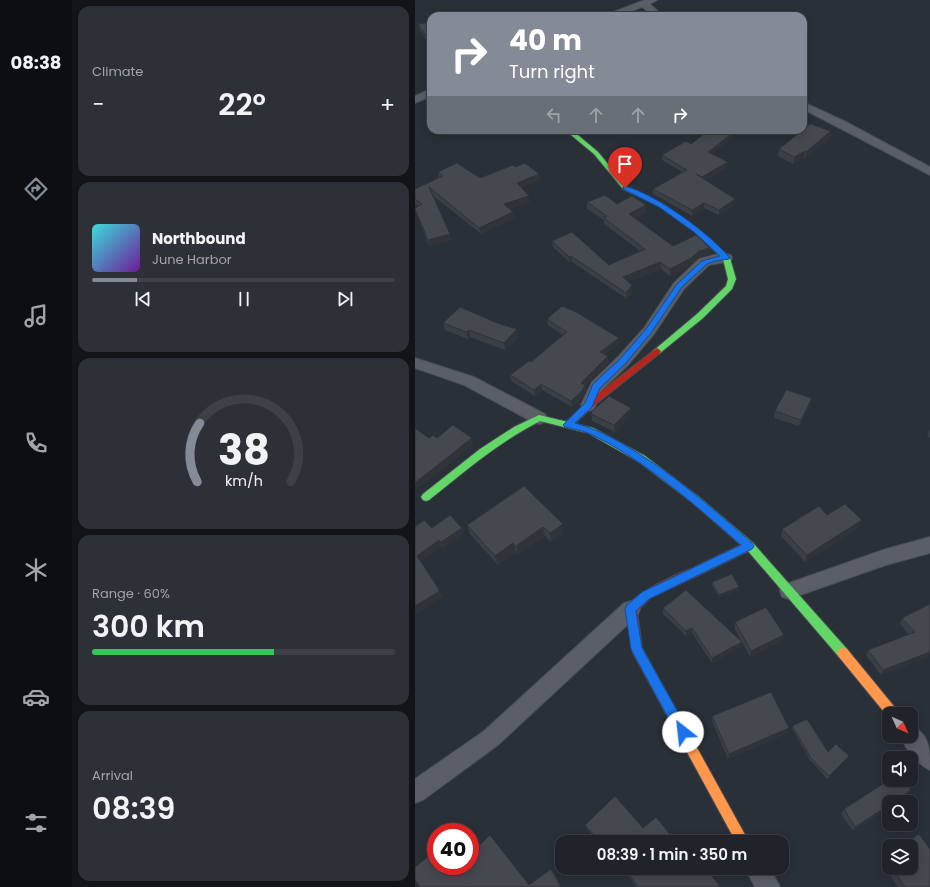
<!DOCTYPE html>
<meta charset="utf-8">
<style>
body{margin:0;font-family:Poppins,sans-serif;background:#2d3036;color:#f1f3f6;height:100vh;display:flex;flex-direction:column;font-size:15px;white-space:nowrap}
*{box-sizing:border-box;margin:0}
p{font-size:13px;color:#a2a4a8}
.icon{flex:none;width:22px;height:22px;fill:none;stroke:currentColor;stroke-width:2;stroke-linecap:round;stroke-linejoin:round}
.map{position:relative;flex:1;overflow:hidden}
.panel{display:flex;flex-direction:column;gap:6px;padding:6px;background:#121417;width:343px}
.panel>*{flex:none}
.top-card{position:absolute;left:12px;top:12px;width:380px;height:122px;border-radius:12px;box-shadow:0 2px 10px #0003,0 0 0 1px #3d4147;background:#848b96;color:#fff;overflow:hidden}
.needle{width:26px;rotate:135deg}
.controls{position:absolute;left:467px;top:707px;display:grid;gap:8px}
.controls a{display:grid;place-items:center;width:36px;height:36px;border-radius:8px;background:#20242a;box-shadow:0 2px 10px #0003,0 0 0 1px #3d4147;font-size:20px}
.speed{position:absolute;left:12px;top:823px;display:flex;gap:8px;font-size:20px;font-weight:700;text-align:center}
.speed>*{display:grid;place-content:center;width:52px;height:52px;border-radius:50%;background:#20242a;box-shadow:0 2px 10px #0003,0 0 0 1px #3d4147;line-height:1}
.speed .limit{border:6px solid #d22;background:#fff;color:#111}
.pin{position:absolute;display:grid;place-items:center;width:34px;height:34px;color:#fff;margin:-41px -17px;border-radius:50% 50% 50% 0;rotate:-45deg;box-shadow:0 0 4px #0007}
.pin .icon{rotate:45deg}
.me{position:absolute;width:44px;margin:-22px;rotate:331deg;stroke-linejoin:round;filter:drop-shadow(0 0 3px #0008)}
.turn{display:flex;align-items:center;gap:14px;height:84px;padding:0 16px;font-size:18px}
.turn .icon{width:52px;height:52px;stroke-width:2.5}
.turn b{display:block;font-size:28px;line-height:34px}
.lanes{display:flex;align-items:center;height:38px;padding:0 16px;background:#0003;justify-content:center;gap:20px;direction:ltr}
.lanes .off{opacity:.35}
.big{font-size:30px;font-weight:600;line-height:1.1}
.panel .card{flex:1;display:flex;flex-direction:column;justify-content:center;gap:6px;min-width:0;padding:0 14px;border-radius:12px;background:#2d3036}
.panel .dial{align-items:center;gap:0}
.dial svg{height:104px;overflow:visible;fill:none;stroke:#3d4147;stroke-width:7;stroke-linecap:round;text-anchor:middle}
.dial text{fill:#f1f3f6;stroke:none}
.song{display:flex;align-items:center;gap:12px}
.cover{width:48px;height:48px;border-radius:6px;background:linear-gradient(135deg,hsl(180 70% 55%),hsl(280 70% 35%))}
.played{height:4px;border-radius:2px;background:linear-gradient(90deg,#848b96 15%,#3d4147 15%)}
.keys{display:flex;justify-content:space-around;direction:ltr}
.heat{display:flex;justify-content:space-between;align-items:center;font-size:22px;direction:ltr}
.charge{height:6px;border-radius:3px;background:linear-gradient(90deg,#34c759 60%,#3d4147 0)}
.trip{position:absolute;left:140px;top:835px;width:234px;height:40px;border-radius:12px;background:#20242a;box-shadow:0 2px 10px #0003,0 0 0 1px #3d4147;font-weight:600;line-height:40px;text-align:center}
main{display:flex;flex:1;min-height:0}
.tabs{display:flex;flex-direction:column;width:72px;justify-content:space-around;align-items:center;background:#0d0e11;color:#a2a4a8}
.tabs .icon{width:28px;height:28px}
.tabs .selected{color:#848b96}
.tabs b{font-size:18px;color:#f1f3f6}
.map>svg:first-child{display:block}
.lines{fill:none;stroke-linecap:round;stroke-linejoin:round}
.street-casing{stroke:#484c53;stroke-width:2}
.fast-casing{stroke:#484c53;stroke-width:2}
.slow-casing{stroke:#484c53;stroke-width:2}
.jam-casing{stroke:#484c53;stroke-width:2}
.street{fill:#5a5e66;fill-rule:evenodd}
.fast{fill:#63d668;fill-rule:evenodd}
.slow{fill:#ff974d;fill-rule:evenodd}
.jam{fill:#b3261e;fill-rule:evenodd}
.wall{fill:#3a3f45}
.shaded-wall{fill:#303338}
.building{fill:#444950;stroke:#303338}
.route{fill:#1a73e8;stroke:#114b97}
</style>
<main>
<nav class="tabs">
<b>08:38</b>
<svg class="icon selected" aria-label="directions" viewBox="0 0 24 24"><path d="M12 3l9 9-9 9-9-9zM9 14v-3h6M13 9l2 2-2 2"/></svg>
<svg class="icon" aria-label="music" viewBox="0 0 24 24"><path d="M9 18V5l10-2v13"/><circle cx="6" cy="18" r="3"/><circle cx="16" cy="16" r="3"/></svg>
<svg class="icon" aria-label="phone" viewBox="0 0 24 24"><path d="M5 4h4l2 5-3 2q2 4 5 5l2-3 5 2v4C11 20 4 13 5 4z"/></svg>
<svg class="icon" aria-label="climate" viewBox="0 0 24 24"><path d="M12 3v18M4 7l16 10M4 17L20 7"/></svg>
<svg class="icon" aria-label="car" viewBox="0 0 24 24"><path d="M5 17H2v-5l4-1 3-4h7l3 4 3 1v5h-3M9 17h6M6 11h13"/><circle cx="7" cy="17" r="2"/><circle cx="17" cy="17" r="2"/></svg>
<svg class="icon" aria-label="filters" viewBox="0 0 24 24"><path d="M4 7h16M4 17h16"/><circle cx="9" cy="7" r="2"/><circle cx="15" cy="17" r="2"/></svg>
</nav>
<section class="panel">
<div class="card"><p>Climate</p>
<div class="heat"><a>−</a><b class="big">22°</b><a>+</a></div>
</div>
<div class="card">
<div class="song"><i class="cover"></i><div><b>Northbound</b><p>June Harbor</p></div></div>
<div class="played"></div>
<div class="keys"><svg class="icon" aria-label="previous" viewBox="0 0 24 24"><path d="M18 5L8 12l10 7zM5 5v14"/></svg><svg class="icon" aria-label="pause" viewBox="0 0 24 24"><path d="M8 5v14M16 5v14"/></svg><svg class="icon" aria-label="next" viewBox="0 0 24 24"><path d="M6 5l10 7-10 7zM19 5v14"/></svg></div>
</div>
<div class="card dial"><svg viewBox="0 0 100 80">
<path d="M14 69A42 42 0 1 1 86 69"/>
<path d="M14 69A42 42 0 0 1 16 24" stroke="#848b96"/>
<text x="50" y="56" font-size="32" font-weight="700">38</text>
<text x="50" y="72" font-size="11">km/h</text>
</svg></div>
<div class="card"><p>Range · 60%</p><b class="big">300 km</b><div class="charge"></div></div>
<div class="card"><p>Arrival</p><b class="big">08:39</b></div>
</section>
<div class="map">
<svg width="515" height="887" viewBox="0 0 515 887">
<rect width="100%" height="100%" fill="#2a3038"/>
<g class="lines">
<defs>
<g id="street">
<polygon points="230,0 242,0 235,4 248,16 239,16 227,7 204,16 192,16 193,14"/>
<polygon points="16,89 16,96 0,103 0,96"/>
<polygon points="388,102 431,122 515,167 515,175 388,109"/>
<polygon points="311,254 316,255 317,258 316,261 294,265 269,289 239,334 213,365 188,389 179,409 174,411 169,409 166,405 177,382 203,357 229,328 259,283 284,259 299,255"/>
<polygon points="0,358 59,377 130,414 132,418 130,422 124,424 118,422 49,385 0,368"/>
<polygon points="515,537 515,553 471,565 374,599 367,597 365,591 367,585 374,583 471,549"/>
<polygon points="216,601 223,603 225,609 223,615 83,745 8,800 0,803 0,779 69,731 209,603"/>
<path d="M496,725C515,735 515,749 515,770C502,764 491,749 485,736H496Z"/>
<polygon points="330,868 355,868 365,887 340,887"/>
</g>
<g id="fast">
<polygon points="150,130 157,130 183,152 212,187 248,204 284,230 315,258 321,279 317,289 288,318 245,353 242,354 238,351 282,314 311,286 313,279 308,259 280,232 244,206 208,189 179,154"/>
<path d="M124,415L178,428L230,456L284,497L338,543L432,649L434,653L432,657L428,658L424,657L333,551L288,573L284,574L280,573L279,570L280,567L326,545L278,503L224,462L173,433L125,421C84,442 50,471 14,500L11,501L8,500L6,497L8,494L65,449L99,427Z"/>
</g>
<g id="slow">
<polygon points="221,635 225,636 227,648 334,842 321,842 218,653 216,640 217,636"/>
<polygon points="428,648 432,649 482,710 484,714 474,714 474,718 424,657 422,653 424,649"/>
</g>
<g id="jam">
<polygon points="242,348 246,351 245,353 177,407 156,427 150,427 149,425 150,423 171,403"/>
<path d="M284,566L288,567L289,570L288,573L235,598L222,611L226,640L225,644L221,645L217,644L211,609C219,592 266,572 284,566Z"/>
</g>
</defs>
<!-- street casing -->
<use href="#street" class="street-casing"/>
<!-- fast casing -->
<use href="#fast" class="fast-casing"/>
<!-- slow casing -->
<use href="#slow" class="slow-casing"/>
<!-- jam casing -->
<use href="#jam" class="jam-casing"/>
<!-- street -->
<use href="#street" class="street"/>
<!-- fast -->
<use href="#fast" class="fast"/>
<!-- slow -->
<use href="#slow" class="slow"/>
<!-- jam -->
<use href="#jam" class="jam"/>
</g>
<!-- wall -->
<g class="wall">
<polygon points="16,22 16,47 4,29 3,24"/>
<polygon points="319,132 318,137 297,154 312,168 290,180 320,199 320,204 304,215 289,208 277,216 238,194 238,189 267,172 247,160 247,155 276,144"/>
<polygon points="415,138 390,159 389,158 378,164 363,156 364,149"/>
<polygon points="100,167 124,174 125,180 107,187 115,202 95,209 100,218 66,234 17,195 37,240 14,246 0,210 3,206 0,204 0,189 24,177 23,172 65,178"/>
<polygon points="172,202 231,205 231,212 219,218 258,246 295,248 295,255 284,258 276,265 255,276 246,269 213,282 217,292 212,299 157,262 155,263 138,247 137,241 194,265 225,251 189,224 189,220 172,209"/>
<polygon points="132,319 204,344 190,354 194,362 170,386 171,391 168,397 157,407 127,390 120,396 96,381 95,375 116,362 148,335 133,325"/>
<polygon points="28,323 104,336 90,350 55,337 53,339 30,330"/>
<polygon points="395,405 384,426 359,418 360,411"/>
<polygon points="216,408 216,415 200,432 177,421 176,412"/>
<polygon points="515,429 515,438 512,436"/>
<polygon points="109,486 149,533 136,542 130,536 103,555 101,552 83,565 55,534 52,525"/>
<polygon points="412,515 445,527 390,562 366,536 367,529"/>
<polygon points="0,527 17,528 49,534 29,548 27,546 6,561 28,596 0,614"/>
<polygon points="297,582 324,587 323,590 304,598 297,585"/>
<polygon points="515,604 515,656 466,675 451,655 453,650 494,635 485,624 487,618"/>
<polygon points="248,608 326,641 319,627 320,622 367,641 335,657 327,642 326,647 297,663 277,633 271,636 248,614"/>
<polygon points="297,716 373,733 313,759 297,721"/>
<polygon points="377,726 413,752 432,758 412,779 395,760 377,729"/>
<polygon points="496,790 493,795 482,802 474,802 474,807 438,831 426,814 429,809"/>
<polygon points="170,825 228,828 261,842 183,842 172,829"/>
<polygon points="474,855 474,868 496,868 515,887 483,887 466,862 470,858"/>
<polygon points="207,868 290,868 305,887 221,887"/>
</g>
<!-- shaded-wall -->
<g class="shaded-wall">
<polygon points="416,131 415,138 390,159 391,152"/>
<polygon points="319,132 318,137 293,158 293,152"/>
<polygon points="390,151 389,158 378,164 379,157"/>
<polygon points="313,162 312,168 286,182 287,177"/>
<polygon points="124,174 125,180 103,189 102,183"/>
<polygon points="114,196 115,202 90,211 89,204"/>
<polygon points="320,199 320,204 304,215 304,210"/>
<polygon points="289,203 289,208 277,216 277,210"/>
<polygon points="231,205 231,212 215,220 214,214"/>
<polygon points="98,212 100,218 66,234 64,228"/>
<polygon points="35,234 37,240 14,246 13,240"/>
<polygon points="295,248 295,255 284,258 276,265 255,276 255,269 284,251"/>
<polygon points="156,256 157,262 155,263 154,257"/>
<polygon points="245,262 246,269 209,284 208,277"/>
<polygon points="217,285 217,292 212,299 211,293"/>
<polygon points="102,329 104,336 90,350 89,343"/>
<polygon points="54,330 55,337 53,339 51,332"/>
<polygon points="204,338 204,344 185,358 185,352"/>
<polygon points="193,356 194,362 170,386 171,391 168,397 157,407 156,401 166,383"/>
<polygon points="126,384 127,390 120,396 119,390"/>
<polygon points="397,398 395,405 384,426 386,420"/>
<polygon points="216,408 216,415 200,432 199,425"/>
<polygon points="57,438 59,444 0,491 0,483"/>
<polygon points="447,520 445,527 390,562 392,555"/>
<polygon points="148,524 149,533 136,542 135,533"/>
<polygon points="128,527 130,536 103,555 101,546"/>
<polygon points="47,528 49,534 29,548 26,542"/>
<polygon points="24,540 27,546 5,562 2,556"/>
<polygon points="98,543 101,552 83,565 80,556"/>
<polygon points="324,587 323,590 304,598 304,595"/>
<polygon points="25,591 28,596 0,614 0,606"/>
<polygon points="277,628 277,633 271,636 271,631"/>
<polygon points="369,635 367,641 335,657 336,651"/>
<polygon points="327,642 326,647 297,663 297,658"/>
<polygon points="515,652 515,656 466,675 468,670"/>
<polygon points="374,728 373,733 313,759 314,754"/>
<polygon points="496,790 493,795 482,802 478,802"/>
<polygon points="474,805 474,807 438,831 440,827"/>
<polygon points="30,866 31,866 38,877 34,873"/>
</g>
<!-- building -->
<g class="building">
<polygon points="16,22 16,43 15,42 3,24"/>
<polygon points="395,124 416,131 391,152 390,151 379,157 364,149"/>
<polygon points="294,130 312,130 319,132 293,152 313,162 287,177 281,174 320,199 304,210 289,203 277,210 238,189 272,170 247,155 271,141 276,144"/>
<polygon points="42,163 65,178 98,165 100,167 110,163 124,174 102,183 114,196 89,204 98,212 64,228 14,187 35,234 13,240 0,209 0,208 7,204 0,199 0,189 28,176 23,172"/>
<polygon points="190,195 202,204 217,196 231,205 214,214 258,246 281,235 295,248 284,251 276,258 255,269 245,262 208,277 217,285 211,293 156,256 154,257 137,241 157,232 194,265 230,249 189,218 192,216 172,202"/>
<polygon points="147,306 163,313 204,338 185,352 193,356 166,383 170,385 167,391 156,401 126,384 119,390 95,375 114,361 116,362 152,332 132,319"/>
<polygon points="45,307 82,323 102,329 89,343 54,330 51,332 28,323"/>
<polygon points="371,390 397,398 386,420 360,411"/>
<polygon points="194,396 216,408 199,425 176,414 177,412 176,412"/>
<polygon points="38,425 57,438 0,483 0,428 14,438 18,435 22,438"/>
<polygon points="109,486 148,524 135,533 128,527 101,546 98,543 80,556 52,525"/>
<polygon points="430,504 447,520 392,555 367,529 404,506 412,515"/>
<polygon points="35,515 47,528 26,542 24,540 2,556 25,591 0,606 0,527 9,520 17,528"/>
<polygon points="317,574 324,587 304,595 297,582"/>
<polygon points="271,590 327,642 297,658 277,628 271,631 248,608"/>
<polygon points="515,604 515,652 468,670 453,650 500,632 487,618"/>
<polygon points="351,607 369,635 336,651 320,622"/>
<polygon points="356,692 374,728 314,754 297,716"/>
<polygon points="392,719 413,752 421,744 434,756 414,776 396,758 377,726"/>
<polygon points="474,780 488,780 496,790 478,802 474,802 474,805 440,827 429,809"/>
<polygon points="200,796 228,828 241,817 261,842 185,842 170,825"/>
<polygon points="504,834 515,849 515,887 490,887 477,868 496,868 496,846 487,846"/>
<polygon points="75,835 114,885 136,869 146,887 5,887 0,880 0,867 20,851 21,853 21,866 30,866 34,873 42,866 55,866 55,854"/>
<polygon points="474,855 474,863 470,858"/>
<polygon points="209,868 290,868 305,886 304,887 223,887"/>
</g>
<!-- route -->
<path class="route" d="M210,186C242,195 294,233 315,258L314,259L300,261L292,264L267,287L236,333L211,363L185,388L177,407L160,423C179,428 191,435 208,444C255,471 296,507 337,543L339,546L337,549L234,599L221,611L227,648L274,732L272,736L268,738L263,736L216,649L210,609L212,605L227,592L326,545C280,505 229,459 173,433C166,430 157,429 150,427L148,425L170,403L178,384L205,359L231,329L262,284L287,261L305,256L279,232L244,207L208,189V187Z"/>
</svg>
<div class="controls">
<a><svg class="needle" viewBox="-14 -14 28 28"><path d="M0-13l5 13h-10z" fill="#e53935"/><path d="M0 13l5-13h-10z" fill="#a2a4a8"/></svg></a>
<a><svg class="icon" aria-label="sound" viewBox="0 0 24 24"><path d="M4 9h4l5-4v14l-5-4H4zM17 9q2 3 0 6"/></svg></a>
<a><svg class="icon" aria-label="search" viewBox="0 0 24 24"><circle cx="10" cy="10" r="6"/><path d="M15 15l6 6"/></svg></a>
<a><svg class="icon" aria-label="layers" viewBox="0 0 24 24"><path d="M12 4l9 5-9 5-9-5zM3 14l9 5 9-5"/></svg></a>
</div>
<div class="speed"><div class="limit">40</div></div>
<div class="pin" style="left:210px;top:188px;background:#d93025"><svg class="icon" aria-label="arrive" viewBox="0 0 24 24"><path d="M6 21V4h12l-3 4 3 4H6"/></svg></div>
<svg class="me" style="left:268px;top:732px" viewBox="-20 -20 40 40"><circle r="19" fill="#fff"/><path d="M0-13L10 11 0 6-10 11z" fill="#1a73e8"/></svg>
<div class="trip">08:39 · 1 min · 350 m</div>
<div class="top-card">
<div class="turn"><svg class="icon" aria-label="right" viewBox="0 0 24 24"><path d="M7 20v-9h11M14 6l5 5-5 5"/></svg><div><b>40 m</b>Turn right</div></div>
<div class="lanes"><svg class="icon off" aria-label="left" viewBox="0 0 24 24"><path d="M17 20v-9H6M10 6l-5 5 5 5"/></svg><svg class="icon off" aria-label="ahead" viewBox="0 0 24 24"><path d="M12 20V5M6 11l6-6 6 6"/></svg><svg class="icon off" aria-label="ahead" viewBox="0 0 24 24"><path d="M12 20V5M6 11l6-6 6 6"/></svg><svg class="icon" aria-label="right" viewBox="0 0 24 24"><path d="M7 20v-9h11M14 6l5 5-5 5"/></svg></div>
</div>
</div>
</main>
